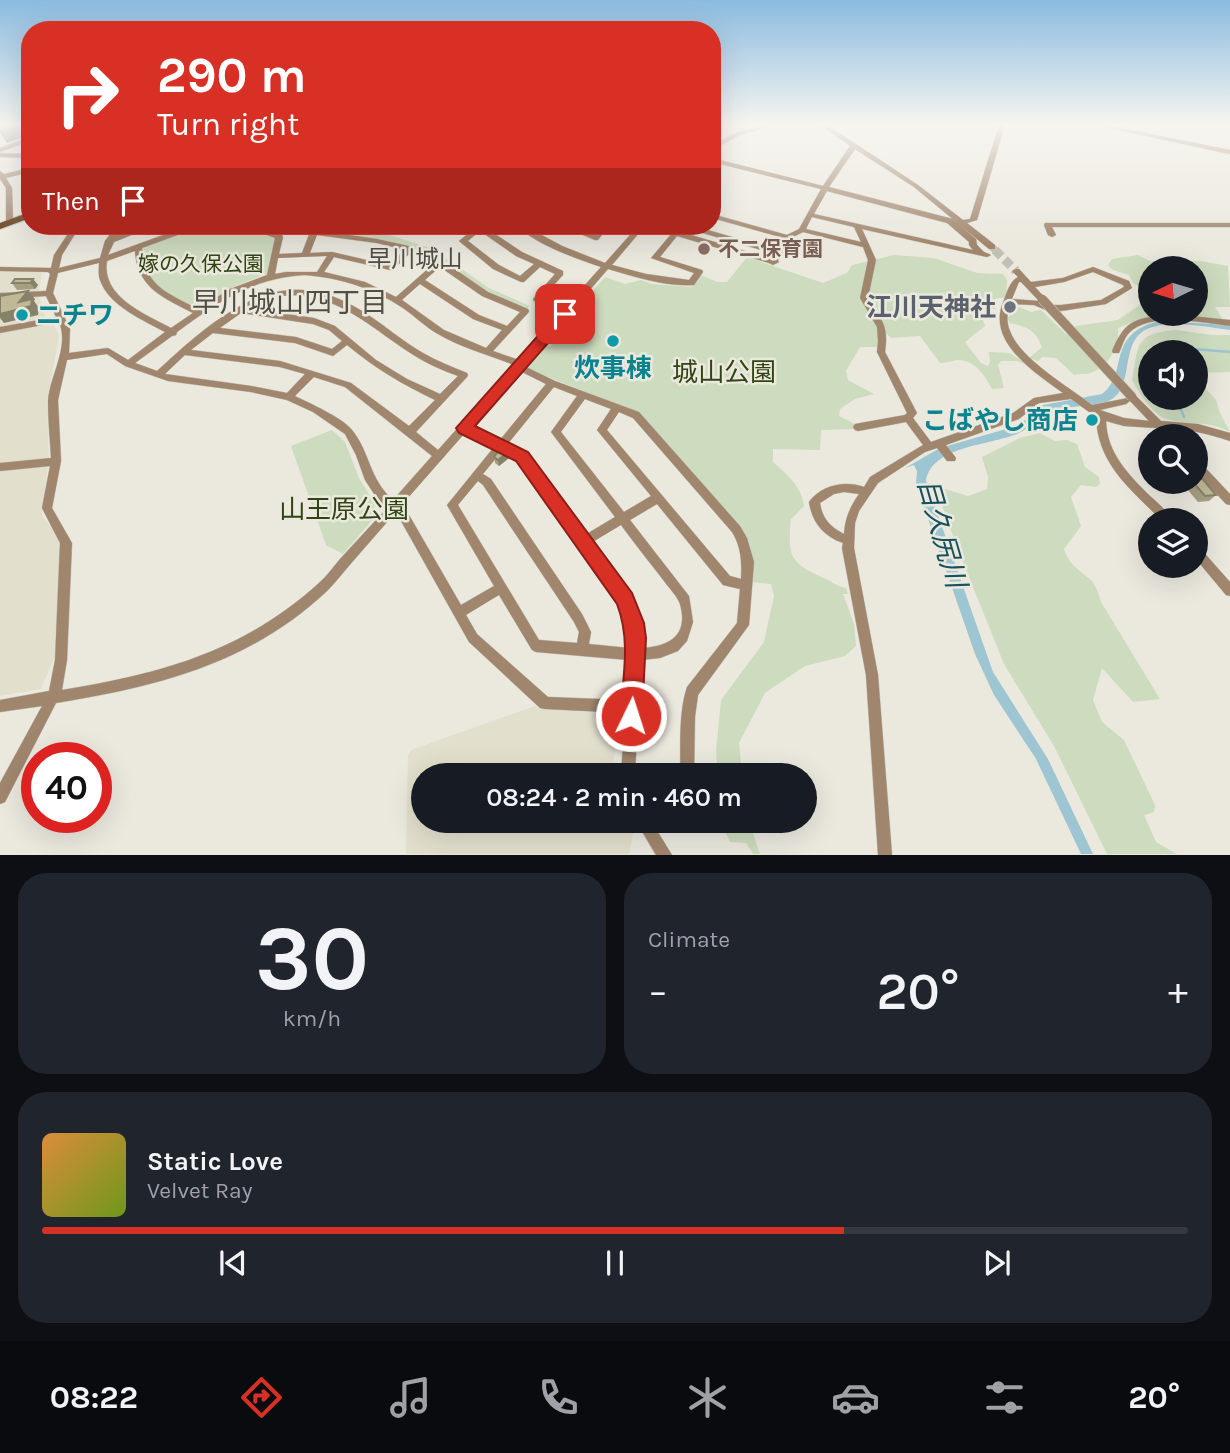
<!DOCTYPE html>
<meta charset="utf-8">
<style>
body{margin:0;font-family:Karla,"Noto Sans JP",sans-serif;background:#20242c;color:#f1f3f6;height:100vh;display:flex;flex-direction:column;font-size:26px;white-space:nowrap}
*{box-sizing:border-box;margin:0}
p{font-size:23px;color:#9ea1a6}
.icon{flex:none;width:38px;height:38px;fill:none;stroke:currentColor;stroke-width:2;stroke-linecap:round;stroke-linejoin:round}
.map{position:relative;height:855px;overflow:hidden}
.drawer{display:flex;flex-direction:column;gap:18px;padding:18px;background:#0d0f14;flex:1}
.drawer>*{flex:none}
.banner{position:absolute;left:21px;top:21px;width:700px;height:214px;border-radius:28px;box-shadow:0 7px 28px #0002;background:#d93025;color:#fff;overflow:hidden}
.needle{width:46px;rotate:265deg}
.buttons{position:absolute;left:1138px;top:256px;display:grid;gap:14px}
.buttons a{display:grid;place-items:center;width:70px;height:70px;border-radius:50%;background:#171b24;box-shadow:0 7px 28px #0002;font-size:35px}
.speed{position:absolute;left:21px;top:742px;display:flex;gap:14px;font-size:35px;font-weight:700;text-align:center}
.speed>*{display:grid;place-content:center;width:91px;height:91px;border-radius:50%;background:#171b24;box-shadow:0 7px 28px #0002;line-height:1}
.speed .limit{border:10px solid #d22;background:#fff;color:#111}
.pin{position:absolute;display:grid;place-items:center;width:60px;height:60px;color:#fff;margin:-30px;border-radius:14px;box-shadow:0 4px 10px #0006}
.me{position:absolute;width:77px;margin:-38px;rotate:4deg;stroke-linejoin:round;filter:drop-shadow(0 0 5px #0008)}
.turn{display:flex;align-items:center;gap:24px;height:147px;padding:0 21px;font-size:32px}
.turn .icon{width:91px;height:91px;stroke-width:2.5}
.turn b{display:block;font-size:49px;line-height:60px}
.then{display:flex;align-items:center;height:66px;padding:0 21px;background:#0003;gap:14px;font-size:26px}
.big{font-size:52px;font-weight:600;line-height:1.1}
.drawer .tile{flex:1;display:flex;flex-direction:column;justify-content:center;gap:10px;min-width:0;padding:0 24px;border-radius:28px;background:#20242c}
.drawer .dial{align-items:center;gap:0}
.dial b{font-size:91px;line-height:1}
.song{display:flex;align-items:center;gap:21px}
.cover{width:84px;height:84px;border-radius:10px;background:linear-gradient(135deg,hsl(30 70% 55%),hsl(80 70% 35%))}
.played{height:7px;border-radius:4px;background:linear-gradient(90deg,#d93025 70%,#363941 70%)}
.keys{display:flex;justify-content:space-around;direction:ltr}
.heat{display:flex;justify-content:space-between;align-items:center;font-size:38px;direction:ltr}
.drawer .tiles{flex:1;display:grid;gap:18px;grid-template-columns:1fr 1fr}
.tile:last-child{grid-column:span 2}
.trip{position:absolute;left:411px;top:763px;width:406px;height:70px;border-radius:35px;background:#171b24;box-shadow:0 7px 28px #0002;font-weight:600;line-height:70px;text-align:center}
.tabs{display:flex;height:112px;justify-content:space-around;align-items:center;background:#090b0e;color:#9ea1a6}
.tabs .icon{width:49px;height:49px}
.tabs .selected{color:#d93025}
.tabs b{font-size:32px;color:#f1f3f6}
.map>svg:first-child{display:block}
.built{fill:#e2dfcd}
.green{fill:#cddbbe;fill-rule:evenodd}
.water{fill:#9dc6d2}
.lines{fill:none;stroke-linecap:round;stroke-linejoin:round}
.stream{stroke:#9dc6d2;stroke-width:2.5}
.minor-tunnel-far1{stroke:#c1c0b6;stroke-width:7;stroke-dasharray:7 3.5;stroke-linecap:butt}
.minor-tunnel{stroke:#c1c0b6;stroke-width:9;stroke-dasharray:9 4.5;stroke-linecap:butt}
.minor-casing{stroke:#c5c4ba;stroke-width:1}
.major-casing{stroke:#c5c4ba;stroke-width:2}
.minor{fill:#a1866e;fill-rule:evenodd}
.major{fill:#5d3912;fill-rule:evenodd}
.minor-bridge-casing{stroke:#c5c4ba;stroke-width:10;stroke-linecap:butt}
.minor-bridge{stroke:#a1866e;stroke-width:9}
.wall{fill:#a59f82}
.shaded-wall{fill:#86826a}
.building{fill:#c0b997;stroke:#86826a;stroke-width:2}
.route{fill:#d93025;stroke:#8d1f18;stroke-width:2}
.education-dot{fill:#8d6e63;stroke:#ebe9de;stroke-width:2.5}
.worship-dot{fill:#6b7280;stroke:#ebe9de;stroke-width:2.5}
.culture-dot{fill:#0f9aa8;stroke:#ebe9de;stroke-width:2.5}
.labels{text-anchor:middle;dominant-baseline:central;stroke-width:5;stroke-linejoin:round;paint-order:stroke}
.far-education-label{font-size:21px;font-weight:bold;fill:#785e54;stroke:#ebe9de;text-anchor:start}
.far-park-label{font-size:21px;fill:#314514;stroke:#ebe9de}
.far-quarter-label{font-size:24px;fill:#504e45;stroke:#ebe9de}
.worship-label{font-size:26px;font-weight:bold;fill:#5b616d;stroke:#ebe9de;text-anchor:end}
.culture-label{font-size:26px;font-weight:bold;fill:#0d838f;stroke:#ebe9de;text-anchor:start}
.park-label{font-size:26px;fill:#314514;stroke:#ebe9de}
.neighbourhood-label{font-size:28px;fill:#504e45;stroke:#ebe9de}
.water-label{font-size:28px;font-style:italic;fill:#17515e;stroke:#ebe9de}
</style>
<div class="map">
<svg width="1230" height="855" viewBox="0 0 1230 855">
<rect width="100%" height="100%" fill="#ebe9de"/>
<!-- built -->
<g class="built">
<polygon points="0,270 42,273 39,291 31,298 39,297 46,319 0,328"/>
<polygon points="50,324 54,325 59,336 47,402 49,459 0,465 0,333"/>
<polygon points="48,466 42,516 55,531 59,541 60,560 54,658 41,689 0,696 0,470"/>
<polygon points="535,706 541,709 617,714 613,775 424,775 424,821 625,821 628,827 634,829 629,854 406,854 408,755 411,750"/>
</g>
<!-- green -->
<g class="green">
<path d="M198,226H362L433,249L428,252L364,237L290,227L276,239L268,273L233,287L198,309C166,291 144,288 143,247Z"/>
<polygon points="436,251 489,288 530,306 526,309 481,288 432,255"/>
<path d="M894,255L934,258L977,273L1003,274L1007,280L1006,297L995,299V309H984L980,311L985,326L965,342L981,363L988,366L990,362L989,352L1010,353L1029,366L1017,361H1001L998,365L1004,388L992,389C984,375 976,360 957,360C951,361 946,363 940,363L920,336L891,338L883,330L880,347H860L846,371L848,380L874,394L855,399L840,409L839,416L857,425L859,429L821,430L820,450L773,449V462C787,474 802,487 804,506L791,519C787,559 791,563 826,579C833,582 838,587 846,588L848,594H843L854,624L856,646L845,656L805,666L765,693L739,743L742,775H718L716,751L721,700L764,642L774,596L771,584L751,582L749,551L638,413L526,368L546,345L550,347L572,325L568,323L569,318L605,277L625,284L641,280L652,284L691,287L701,275L717,282H727L747,257L823,283L847,273L852,265Z"/>
<path d="M1138,255L1150,261H1201L1228,266L1230,307H1215L1223,320C1186,318 1152,313 1118,328C1120,346 1108,368 1090,373C1086,375 1079,373 1074,375L1056,358L1042,357L1038,361L1029,358L1042,347C1035,329 1027,327 1010,323L1007,318L1019,307L1031,312L1041,310L1067,335L1076,326L1118,320L1144,302L1137,297L1147,291L1133,283L1129,275L1113,270L1108,265L1112,259ZM1150,268H1195V313H1150Z"/>
<path d="M1176,330L1212,335H1230V372L1195,373V352H1150V397H1195V377L1216,400L1220,413L1230,432C1207,419 1183,426 1164,418C1151,412 1139,392 1132,380C1139,347 1133,333 1176,330Z"/>
<polygon points="332,430 345,442 359,478 374,502 375,517 343,554 326,545 291,446"/>
<path d="M1040,433L1055,441L1067,440L1077,444L1085,467L1099,477L1100,484L1096,487L1081,485L1071,497L1081,526L1064,549C1069,565 1078,569 1091,580C1096,585 1099,595 1101,602L1160,699L1133,702L1102,668L1093,700L1102,722L1124,740L1155,805L1154,812L1144,815L1156,842L1177,854H1107L1054,746L1004,664L955,542L939,496L945,489L968,496L987,489L988,477L982,457L1020,438Z"/>
<polygon points="720,821 749,821 760,854 753,854 746,843 730,842"/>
</g>
<!-- water -->
<path class="water" d="M1160,321L1230,325V330C1205,327 1168,318 1145,330C1117,346 1138,396 1102,403C1085,407 1066,406 1049,412C1038,415 1031,428 1019,433C990,446 932,445 926,481L993,672L1048,759L1093,854H1081L1036,759L994,695L975,654L916,484L917,471L914,465L905,468L940,448L1013,427L1027,419L1043,405L1102,394C1130,373 1104,334 1160,321Z"/>
<g class="lines">
<!-- stream -->
<g class="stream">
<polyline points="1165,352 1170,347 1230,352"/>
<polyline points="1176,397 1184,417"/>
</g>
<!-- minor-tunnel-far1 -->
<polyline class="minor-tunnel-far1" points="992,247 996,251"/>
<!-- minor-tunnel -->
<polyline class="minor-tunnel" points="995,250 1016,271"/>
<defs>
<g id="minor">
<polygon points="767,125 776,125 740,135 712,150 712,145 736,133"/>
<path d="M820,125H827L918,185L963,220L970,219L999,125H1005L977,220L967,223L995,245V249H989L914,187L855,149L829,187L953,219L976,239L977,245L984,252L991,255L987,257L862,229L876,260L868,298C881,322 889,322 885,352L917,413L913,418L931,442L1013,413L1034,398L1063,393C1034,372 985,341 1004,300C1007,292 1010,281 1018,277L1012,271L1016,269H1019L1031,282L1063,278L1093,267L1129,281L1132,288L1106,304L1061,311H1048L1034,305L1010,304C1007,313 1006,322 1010,331C1020,359 1069,387 1092,405L1128,398L1129,395H1135L1161,421L1198,424L1230,433V441C1209,434 1190,429 1168,429L1174,436H1163L1156,428L1124,426L1106,421C1107,453 1128,474 1150,496C1158,503 1167,511 1173,520H1161C1130,488 1098,465 1096,417L1071,399L1039,403L1019,419L946,445L956,458L955,461H947L937,448L925,452L878,483L859,511L855,523L854,548L878,675L892,855H878L866,675L842,548L843,543C823,536 812,522 809,502C821,485 845,480 864,487L870,477L923,445L906,422L858,431L855,430L853,427L855,424L905,415L907,413L877,352L878,341L877,327L860,298L868,260L863,247L803,232L791,238L778,261L779,262L773,265L769,263L677,236L660,257L702,270L703,272L694,285C666,287 635,277 608,269L524,366L555,381L639,412L740,526L747,538L754,562L749,625L698,695L695,717L694,775H680C681,747 678,714 687,687L737,623L740,589L723,585L657,504L630,520L689,596L693,622L687,641L678,651L660,658L641,660L635,775H621L625,713L545,709L540,708L469,642L401,521L394,514C379,532 363,549 348,567C341,575 335,583 327,591C249,664 159,686 56,703L5,802L0,804V783L42,706L0,712V700L49,691L55,660L60,543L42,508L50,466L0,471V463L51,458C50,439 48,421 48,402C49,377 70,347 59,322L0,333V327L56,317L46,296L0,299V293L46,291L50,274L48,272L0,271V267L51,268L54,255L73,226H80L62,255L59,268L100,258L105,241L116,226H123L117,235L144,226H154L114,242L108,255L188,226H197V228L142,248C145,287 168,293 198,309L230,289L267,275L275,238L248,228V226H257L282,235L283,237L279,254L302,253L310,232L314,230L377,239L413,247L414,249L393,270H390L334,257L324,272L365,282L396,297L437,261H443L488,292L528,309L529,311L528,313L493,351L519,360L562,311L534,301L533,299L555,274L540,267L524,282H521L493,269L459,241L475,228L474,226H483L522,252L563,271V275L542,298L566,306L601,267C575,258 537,245 517,226H525L562,246L605,263L638,226H645L612,265L646,274L689,280L694,273L651,258L678,226H694L777,250L784,238L712,218V214L787,235L799,229L821,189L712,162V158L823,186L850,146ZM827,191L947,223L969,242V245L973,250L814,214ZM812,217L854,227L861,242L806,229ZM685,228L775,254L772,259L681,232ZM480,231L516,256L534,264L520,276L499,265L468,241ZM317,235L377,243L405,250L388,265L332,252L310,253ZM135,251C137,288 164,298 193,313L171,328C145,314 101,297 107,261ZM327,256L317,272H286L275,274L278,258ZM99,263C99,268 98,275 100,280C109,306 143,320 165,332L128,360L108,348L69,353L70,329L53,293L58,273ZM440,267L482,296L520,312L507,326L479,315L425,280ZM1093,272L1123,285L1124,287L1101,300L1061,305H1049L1040,301H1045L1046,299L1035,287L1064,282ZM305,275C341,278 373,288 403,308C415,316 425,327 438,334C462,348 489,355 514,365L438,450L416,432L467,377L468,375L467,373C452,367 437,361 423,353C402,341 383,324 362,311C344,300 324,291 302,290C248,286 194,337 157,371L135,363L172,336L176,335L177,332C218,302 252,278 305,275ZM1019,282H1021L1039,301L1012,299ZM420,284L473,319L502,330L486,348L444,330L402,300ZM301,295C348,302 374,330 412,354C427,364 442,370 458,376L440,394L407,379L376,360L335,326L314,318L248,308L279,296ZM241,313L313,324L329,330L342,341L332,349L296,337L220,328ZM213,333L295,343L333,356L347,345C376,369 402,384 435,400L409,426L351,383L280,361L191,350ZM107,354L125,366L168,381L251,392L287,400L313,412L345,434L356,455L365,480L378,500L387,508C371,525 356,542 340,559C333,567 327,576 319,583C243,652 160,674 62,690L67,660L72,543L52,508L61,461L58,400L67,360ZM185,355L280,367L305,374L287,393L251,386L165,374ZM520,371L546,384L499,441L470,427ZM314,377L345,387L432,456L393,500C369,479 370,452 352,430C343,418 309,403 295,396ZM554,387L577,396L551,432L615,517L585,535L526,454L507,445ZM585,399L611,409L597,430L651,496L624,512L561,432ZM1130,401L1149,421L1124,418L1100,410L1126,404ZM619,412L633,418L732,532C741,546 742,562 741,579L730,576L607,430ZM465,433L494,447L447,505L494,586L461,605L409,515L400,507ZM502,451L518,460L620,602C626,618 630,631 629,648L589,644L591,632L582,614L491,479L483,474ZM478,481L483,485L574,622L579,632L577,643L539,640L458,505ZM844,492L859,494C850,507 845,518 844,534C830,527 822,518 820,503L834,494ZM621,525C635,544 650,563 664,581C669,588 677,596 680,604C689,636 669,646 642,648C644,606 614,575 591,543ZM499,595L532,650L536,652L628,660L626,700L548,697L477,634L466,615Z"/>
<polygon points="1095,125 1106,125 1230,150 1230,154"/>
<polygon points="30,137 30,141 0,152 0,148"/>
<polygon points="0,153 30,154 30,158 0,157"/>
<polygon points="30,168 30,172 6,178 12,188 13,219 9,221 6,221 6,188 0,179 0,171 4,174"/>
<polygon points="1045,223 1230,223 1230,227 1052,227 1056,235 1052,237 1048,235 1044,225"/>
<polygon points="422,226 448,226 439,231"/>
<polygon points="562,226 572,226 594,235 601,226 609,226 598,240 595,240"/>
<path d="M1162,315L1191,316L1230,320V326C1202,323 1150,311 1129,333C1124,338 1122,347 1119,353H1113L1112,351C1124,323 1132,319 1162,315Z"/>
<polygon points="1195,460 1199,461 1230,494 1230,505 1226,504 1195,471"/>
<polygon points="1195,545 1199,547 1230,582 1230,596 1226,595 1195,558"/>
<polygon points="636,821 651,821 672,855 656,855"/>
</g>
<polygon id="major" points="30,212 30,218 0,229 0,223"/>
</defs>
<!-- minor casing -->
<use href="#minor" class="minor-casing"/>
<!-- major casing -->
<use href="#major" class="major-casing"/>
<!-- minor -->
<use href="#minor" class="minor"/>
<!-- major -->
<use href="#major" class="major"/>
<defs>
<polyline id="minor-bridge" points="1042,299 1132,397"/>
</defs>
<!-- minor-bridge casing -->
<use href="#minor-bridge" class="minor-bridge-casing"/>
<!-- minor-bridge -->
<use href="#minor-bridge" class="minor-bridge"/>
</g>
<!-- wall -->
<g class="wall">
<polygon points="33,279 38,285 35,289 17,290 12,283"/>
<polygon points="508,452 509,458 499,466 495,463 494,457"/>
<polygon points="1184,481 1195,481 1216,495 1209,501 1198,502 1182,483"/>
</g>
<!-- shaded-wall -->
<g class="shaded-wall">
<polygon points="15,125 22,125 29,135 7,143 0,133 0,130"/>
<polygon points="30,125 30,134 24,126"/>
<polygon points="33,279 38,285 35,289 30,283"/>
<polygon points="28,291 35,299 34,301 39,308 38,315 4,323 0,318 0,314 19,302"/>
<polygon points="508,452 509,458 499,466 498,460"/>
</g>
<!-- building -->
<g class="building">
<polygon points="0,125 15,125 0,130"/>
<polygon points="15,279 33,279 30,283 12,283"/>
<polygon points="28,291 19,302 32,299 31,306 0,314 0,296"/>
<polygon points="501,448 508,452 498,460 494,457"/>
<polygon points="1200,476 1216,495 1205,496 1192,481 1195,481 1195,477"/>
</g>
<!-- sky -->
<linearGradient id="sky" x2="0" y2="1"><stop stop-color="#8abbdf"/><stop offset="0.51" stop-color="#f6f5f0"/><stop offset="1" stop-color="#f6f5f0" stop-opacity="0"/></linearGradient>
<rect width="1230" height="244" fill="url(#sky)"/>
<!-- route -->
<path class="route" d="M565,310L572,314L570,318L475,426L528,452L632,593L644,623L646,638L642,716L639,723L631,726L624,723L620,716C623,678 631,640 617,604L516,461L459,433L456,428L560,311Z"/>
<!-- markers -->
<circle class="education-dot" cx="704" cy="249" r="7"/>
<circle class="worship-dot" cx="1010" cy="307" r="7"/>
<g class="culture-dot">
<circle cx="22" cy="315" r="7"/>
<circle cx="613" cy="341" r="7"/>
<circle cx="1092" cy="420" r="7"/>
</g>
<g class="labels">
<!-- far-education labels -->
<g class="far-education-label">
<text x="718" y="249">不二保育園</text>
</g>
<!-- far-park labels -->
<g class="far-park-label">
<text x="201" y="264">嫁の久保公園</text>
</g>
<!-- far-quarter labels -->
<g class="far-quarter-label">
<text x="415" y="259">早川城山</text>
</g>
<!-- worship labels -->
<g class="worship-label">
<text x="996" y="307">江川天神社</text>
</g>
<!-- culture labels -->
<g class="culture-label">
<text x="36" y="315">ニチワ</text>
<text x="613" y="368" text-anchor="middle">炊事棟</text>
<text x="1078" y="420" text-anchor="end">こばやし商店</text>
</g>
<!-- park labels -->
<g class="park-label">
<text x="724" y="372">城山公園</text>
<text x="344" y="509">山王原公園</text>
</g>
<!-- neighbourhood labels -->
<g class="neighbourhood-label">
<text x="290" y="302">早川城山四丁目</text>
</g>
<!-- water labels -->
<g class="water-label">
<text transform="translate(942 533) rotate(74)">目久尻川</text>
</g>
</g>
</svg>
<div class="buttons">
<a><svg class="needle" viewBox="-14 -14 28 28"><path d="M0-13l5 13h-10z" fill="#e53935"/><path d="M0 13l5-13h-10z" fill="#9ea1a6"/></svg></a>
<a><svg class="icon" aria-label="sound" viewBox="0 0 24 24"><path d="M4 9h4l5-4v14l-5-4H4zM17 9q2 3 0 6"/></svg></a>
<a><svg class="icon" aria-label="search" viewBox="0 0 24 24"><circle cx="10" cy="10" r="6"/><path d="M15 15l6 6"/></svg></a>
<a><svg class="icon" aria-label="layers" viewBox="0 0 24 24"><path d="M12 4l9 5-9 5-9-5zM3 14l9 5 9-5"/></svg></a>
</div>
<div class="speed"><div class="limit">40</div></div>
<div class="pin" style="left:565px;top:314px;background:#d93025"><svg class="icon" aria-label="arrive" viewBox="0 0 24 24"><path d="M6 21V4h12l-3 4 3 4H6"/></svg></div>
<svg class="me" style="left:631px;top:716px" viewBox="-20 -20 40 40"><circle r="17" fill="#d93025" stroke="#fff" stroke-width="3"/><path d="M0-11L8 9 0 5-8 9z" fill="#fff"/></svg>
<div class="trip">08:24 · 2 min · 460 m</div>
<div class="banner">
<div class="turn"><svg class="icon" aria-label="right" viewBox="0 0 24 24"><path d="M7 20v-9h11M14 6l5 5-5 5"/></svg><div><b>290 m</b>Turn right</div></div>
<div class="then">Then<svg class="icon" aria-label="arrive" viewBox="0 0 24 24"><path d="M6 21V4h12l-3 4 3 4H6"/></svg></div>
</div>
</div>
<section class="drawer">
<div class="tiles">
<div class="tile dial"><b>30</b><p>km/h</p></div>
<div class="tile"><p>Climate</p>
<div class="heat"><a>−</a><b class="big">20°</b><a>+</a></div>
</div>
<div class="tile">
<div class="song"><i class="cover"></i><div><b>Static Love</b><p>Velvet Ray</p></div></div>
<div class="played"></div>
<div class="keys"><svg class="icon" aria-label="previous" viewBox="0 0 24 24"><path d="M18 5L8 12l10 7zM5 5v14"/></svg><svg class="icon" aria-label="pause" viewBox="0 0 24 24"><path d="M8 5v14M16 5v14"/></svg><svg class="icon" aria-label="next" viewBox="0 0 24 24"><path d="M6 5l10 7-10 7zM19 5v14"/></svg></div>
</div>
</div>
</section>
<nav class="tabs">
<b>08:22</b>
<svg class="icon selected" aria-label="directions" viewBox="0 0 24 24"><path d="M12 3l9 9-9 9-9-9zM9 14v-3h6M13 9l2 2-2 2"/></svg>
<svg class="icon" aria-label="music" viewBox="0 0 24 24"><path d="M9 18V5l10-2v13"/><circle cx="6" cy="18" r="3"/><circle cx="16" cy="16" r="3"/></svg>
<svg class="icon" aria-label="phone" viewBox="0 0 24 24"><path d="M5 4h4l2 5-3 2q2 4 5 5l2-3 5 2v4C11 20 4 13 5 4z"/></svg>
<svg class="icon" aria-label="climate" viewBox="0 0 24 24"><path d="M12 3v18M4 7l16 10M4 17L20 7"/></svg>
<svg class="icon" aria-label="car" viewBox="0 0 24 24"><path d="M5 17H2v-5l4-1 3-4h7l3 4 3 1v5h-3M9 17h6M6 11h13"/><circle cx="7" cy="17" r="2"/><circle cx="17" cy="17" r="2"/></svg>
<svg class="icon" aria-label="filters" viewBox="0 0 24 24"><path d="M4 7h16M4 17h16"/><circle cx="9" cy="7" r="2"/><circle cx="15" cy="17" r="2"/></svg>
<b>20°</b>
</nav>
